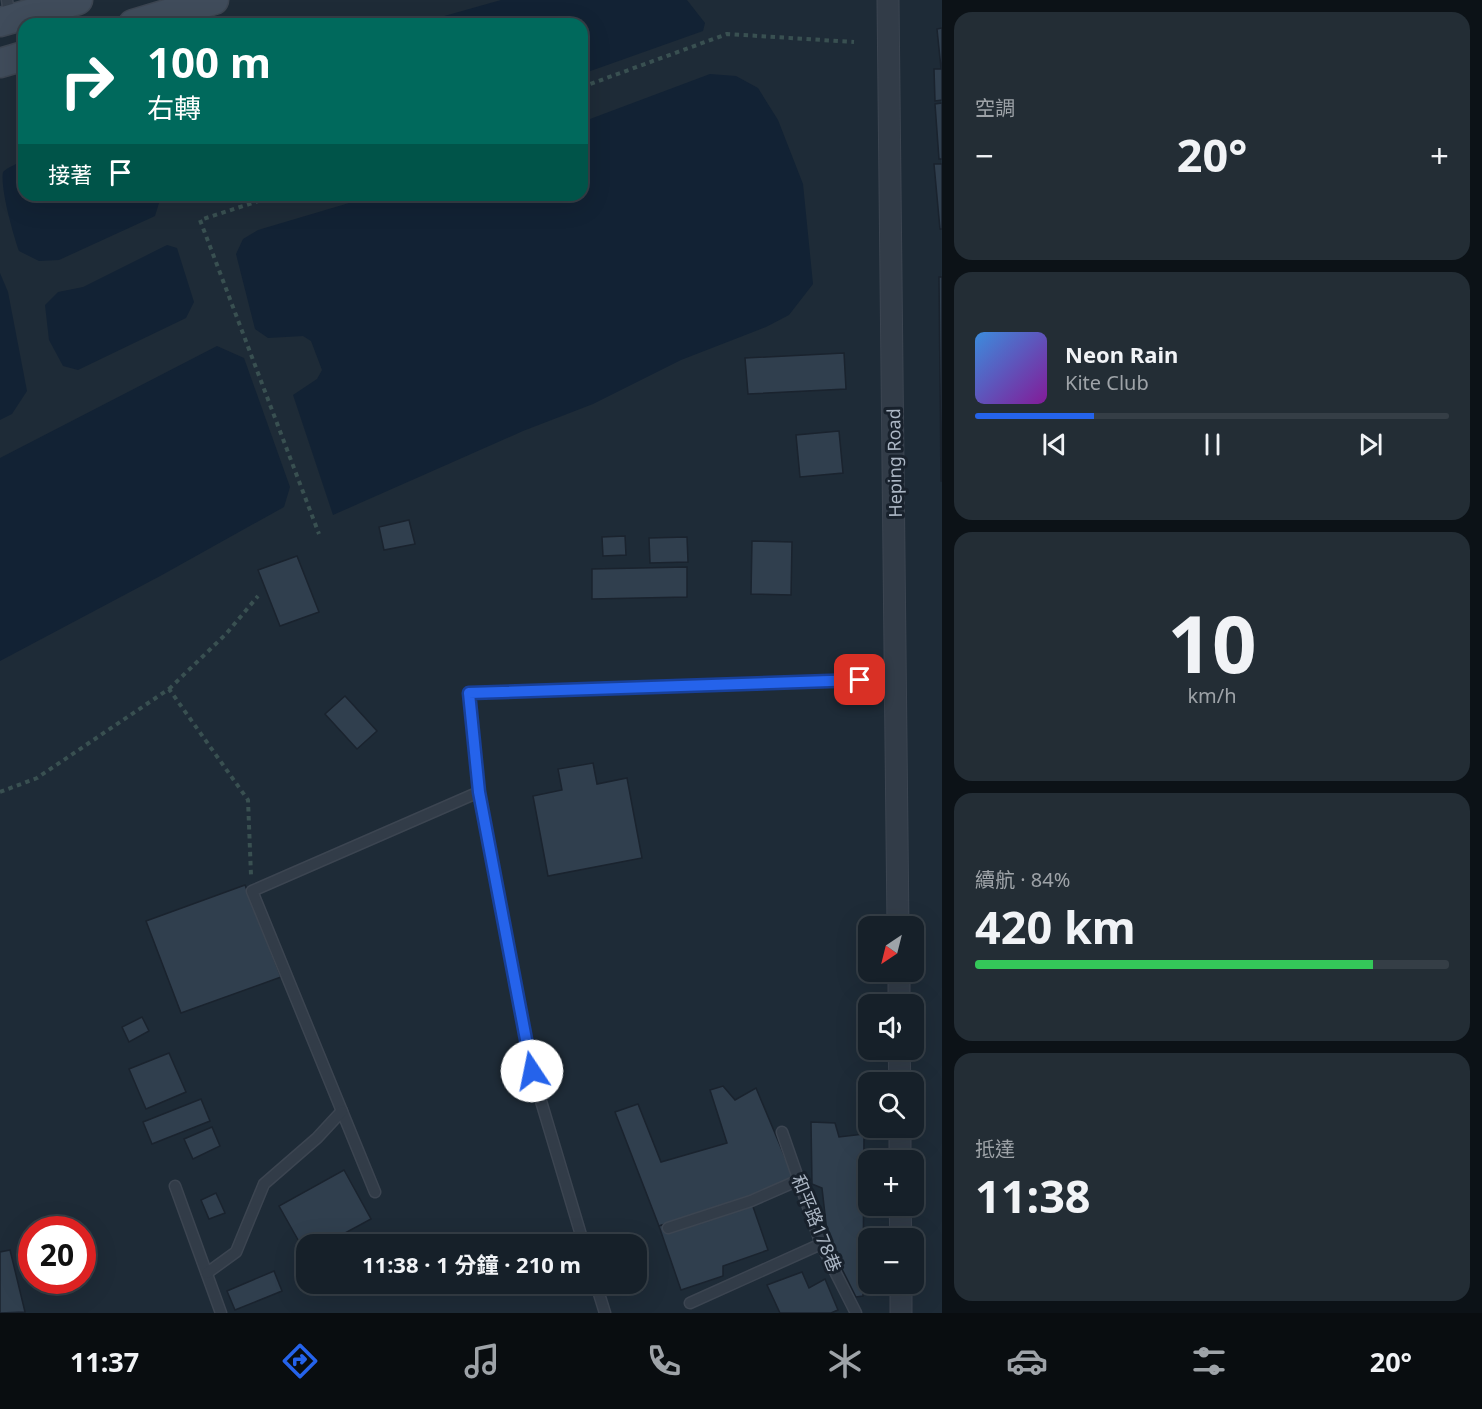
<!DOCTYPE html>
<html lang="zh-TW">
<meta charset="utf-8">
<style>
body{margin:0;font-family:"Noto Sans","Noto Sans TC",sans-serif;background:#232d35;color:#f1f3f6;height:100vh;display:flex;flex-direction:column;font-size:22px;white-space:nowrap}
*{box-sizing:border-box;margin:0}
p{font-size:20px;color:#9ea3a8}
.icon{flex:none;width:33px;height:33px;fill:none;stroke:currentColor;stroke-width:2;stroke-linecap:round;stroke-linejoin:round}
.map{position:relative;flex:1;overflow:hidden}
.panel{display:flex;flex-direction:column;gap:12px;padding:12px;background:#0c1217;width:540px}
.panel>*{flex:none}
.top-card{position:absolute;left:18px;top:18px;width:570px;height:183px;border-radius:18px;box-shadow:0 6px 24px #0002,0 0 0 2px #353e46;background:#00695c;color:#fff;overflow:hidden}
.needle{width:39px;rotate:215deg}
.fabs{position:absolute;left:858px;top:916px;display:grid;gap:12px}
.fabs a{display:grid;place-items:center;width:66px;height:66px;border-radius:12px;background:#162029;box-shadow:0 6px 24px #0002,0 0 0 2px #353e46;font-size:30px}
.speed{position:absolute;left:18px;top:1216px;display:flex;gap:12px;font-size:30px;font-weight:700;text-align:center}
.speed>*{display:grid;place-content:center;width:78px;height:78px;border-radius:50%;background:#162029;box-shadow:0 6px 24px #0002,0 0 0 2px #353e46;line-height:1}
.speed .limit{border:9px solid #d22;background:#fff;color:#111}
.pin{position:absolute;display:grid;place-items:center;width:51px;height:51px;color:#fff;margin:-26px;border-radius:12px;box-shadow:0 3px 9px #0006}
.me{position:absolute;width:66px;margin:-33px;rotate:349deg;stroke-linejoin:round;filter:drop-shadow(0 0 4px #0008)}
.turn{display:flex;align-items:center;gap:21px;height:126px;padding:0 30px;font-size:27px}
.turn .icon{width:78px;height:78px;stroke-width:2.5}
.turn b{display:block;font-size:42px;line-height:51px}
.then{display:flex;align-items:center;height:57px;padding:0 30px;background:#0003;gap:12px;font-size:22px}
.big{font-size:45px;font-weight:700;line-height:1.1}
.panel .widget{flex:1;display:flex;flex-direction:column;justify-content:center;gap:9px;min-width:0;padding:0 21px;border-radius:18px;background:#232d35}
.panel .dial{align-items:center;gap:0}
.dial b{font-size:78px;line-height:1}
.song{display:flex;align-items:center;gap:18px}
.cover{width:72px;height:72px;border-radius:9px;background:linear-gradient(135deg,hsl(210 70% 55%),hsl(290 70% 35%))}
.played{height:6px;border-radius:3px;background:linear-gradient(90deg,#2563eb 25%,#353e46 25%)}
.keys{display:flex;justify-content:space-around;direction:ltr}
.heat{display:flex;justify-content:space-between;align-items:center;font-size:33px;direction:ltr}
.charge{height:9px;border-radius:4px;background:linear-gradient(90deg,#34c759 84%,#353e46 0)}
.trip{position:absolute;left:296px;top:1234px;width:351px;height:60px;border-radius:18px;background:#162029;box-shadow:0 6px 24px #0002,0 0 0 2px #353e46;font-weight:700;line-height:60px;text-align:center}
.dock{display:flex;height:96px;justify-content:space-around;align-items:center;background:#090d10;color:#9ea3a8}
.dock .icon{width:42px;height:42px}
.dock .current{color:#2563eb}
.dock b{font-size:27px;color:#f1f3f6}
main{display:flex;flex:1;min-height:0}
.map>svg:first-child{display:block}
.water{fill:#122234}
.building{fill:#303f4e;stroke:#1a232e;stroke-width:1.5}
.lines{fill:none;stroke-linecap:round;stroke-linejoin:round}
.service-casing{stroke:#3c4551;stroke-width:13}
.minor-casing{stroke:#3c4551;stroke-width:23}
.secondary-casing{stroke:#3c4551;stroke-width:31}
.path{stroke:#395051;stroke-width:4;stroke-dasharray:4.5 4.5;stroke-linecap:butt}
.service{stroke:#323c48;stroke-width:10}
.minor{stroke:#323c48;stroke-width:21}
.secondary{stroke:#404c5b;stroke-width:28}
.route-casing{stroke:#184099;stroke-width:15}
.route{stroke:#2563eb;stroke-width:10}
.labels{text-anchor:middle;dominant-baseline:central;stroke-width:6;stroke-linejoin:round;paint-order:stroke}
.street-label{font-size:18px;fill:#acb7c5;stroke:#18212c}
</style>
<main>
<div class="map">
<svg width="942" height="1313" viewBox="0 0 942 1313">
<rect width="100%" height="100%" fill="#1e2b37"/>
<!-- water -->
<g class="water">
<polygon points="501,0 687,0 705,23 703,31 582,74 582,24 416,24"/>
<polygon points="710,74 736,76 758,88 778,120 803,184 813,284 789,315 766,327 681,360 593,404 523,431 333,515 293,395 317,379 322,370 311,341 303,336 268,338 255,329 236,254 243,239 258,230 376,195 582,195 582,122"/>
<path d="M24,160V195H157L159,203L155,216L59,260L39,261L19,251C13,234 0,188 3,172C8,167 17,164 24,160Z"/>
<polygon points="167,245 177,248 194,302 186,318 78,370 63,366 49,340 45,305 58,292 83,287"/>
<polygon points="0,273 8,292 27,391 12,414 0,420"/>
<polygon points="217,346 244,358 290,487 284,507 162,575 0,661 0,458"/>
</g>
<!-- building -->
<g class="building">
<polygon points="942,28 942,68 941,68 937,29"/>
<polygon points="934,69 942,69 942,100 935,101"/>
<polygon points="942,103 942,159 939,159 935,104"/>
<polygon points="934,164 942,164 942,229 940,229"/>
<polygon points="939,277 942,277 942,481 941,481"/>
<polygon points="844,353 846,389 748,394 745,358"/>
<polygon points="839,431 843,473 800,477 796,435"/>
<polygon points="409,520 415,544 384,550 379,527"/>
<polygon points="625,536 626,555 603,556 602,537"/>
<polygon points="687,537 688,562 650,563 649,538"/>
<polygon points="752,541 792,542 791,595 751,594"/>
<polygon points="297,556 319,612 280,626 258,570"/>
<polygon points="687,567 687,597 592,599 592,569"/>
<polygon points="345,696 377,731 357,749 325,714"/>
<polygon points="593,763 597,784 627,778 642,858 548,876 533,796 562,790 558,769"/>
<polygon points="245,885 281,977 181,1013 146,921"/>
<polygon points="142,1017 149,1031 129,1042 122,1027"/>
<polygon points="169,1053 186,1092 146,1109 129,1069"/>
<polygon points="723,1086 735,1100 756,1088 795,1181 659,1226 615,1112 638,1104 661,1162 727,1143 710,1090"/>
<polygon points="201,1099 210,1121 152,1144 143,1122"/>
<polygon points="811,1122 835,1123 839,1137 864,1134 863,1296 856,1297 828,1241 822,1188 812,1184"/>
<polygon points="212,1127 220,1146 193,1159 184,1139"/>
<polygon points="344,1170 371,1219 323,1245 306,1245 306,1254 279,1206"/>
<polygon points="216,1193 225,1213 209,1219 201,1200"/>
<polygon points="751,1201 768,1250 723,1266 723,1276 681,1290 659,1226"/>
<polygon points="10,1250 25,1312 0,1313 0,1252"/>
<polygon points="274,1271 282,1291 235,1310 227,1291"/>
<polygon points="802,1272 809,1288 825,1279 838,1310 831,1313 780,1313 767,1285"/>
</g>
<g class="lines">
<defs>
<g id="service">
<polyline points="7,0 10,19"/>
<polyline points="782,1132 821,1244 856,1313"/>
<polyline points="175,1186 221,1313"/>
<polyline points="375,1192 252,891 479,792"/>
<polyline points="668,1228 751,1201 799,1180"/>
<polyline points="584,1245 532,1071 479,792 469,693 860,680 896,673"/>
<polyline points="207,1273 236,1252 264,1184 317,1138 342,1111"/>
<polyline points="596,1284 605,1313"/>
<polyline points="690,1303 821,1244"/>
</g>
<g id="minor">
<polyline points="888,0 898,927"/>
<polyline points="899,972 899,1005"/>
<polyline points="899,1050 900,1083"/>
<polyline points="900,1128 900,1161"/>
<polyline points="900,1206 901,1239"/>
<polyline points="901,1284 901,1313"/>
</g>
<g id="secondary">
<polyline points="0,22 78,0"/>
<polyline points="133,24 214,0"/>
<polyline points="0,63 24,56"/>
</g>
</defs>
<!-- service casing -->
<use href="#service" class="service-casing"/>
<!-- minor casing -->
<use href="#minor" class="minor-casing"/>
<!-- secondary casing -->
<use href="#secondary" class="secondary-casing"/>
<!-- path -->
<g class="path">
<polyline points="582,87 727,34 854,42"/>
<polyline points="277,195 200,220 319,534"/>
<polyline points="169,689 226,634 258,596"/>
<polyline points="0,792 37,778 169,689 248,800 251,875"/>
</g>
<!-- service -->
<use href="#service" class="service"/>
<!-- minor -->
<use href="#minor" class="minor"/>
<!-- secondary -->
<use href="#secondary" class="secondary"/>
</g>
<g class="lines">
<defs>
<polyline id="route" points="532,1071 479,792 469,693 860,680"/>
</defs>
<!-- route casing -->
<use href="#route" class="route-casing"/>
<!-- route -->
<use href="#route" class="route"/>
</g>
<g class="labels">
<!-- street labels -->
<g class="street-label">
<text transform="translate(894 463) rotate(-91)">Heping Road</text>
<text transform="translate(817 1223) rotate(68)">和平路178巷</text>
</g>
</g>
</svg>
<div class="fabs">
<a><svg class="needle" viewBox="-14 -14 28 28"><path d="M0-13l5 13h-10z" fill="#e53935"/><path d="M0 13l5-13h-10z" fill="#9ea3a8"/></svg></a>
<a><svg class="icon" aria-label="sound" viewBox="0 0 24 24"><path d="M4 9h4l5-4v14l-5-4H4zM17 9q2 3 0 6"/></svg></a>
<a><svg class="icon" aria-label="search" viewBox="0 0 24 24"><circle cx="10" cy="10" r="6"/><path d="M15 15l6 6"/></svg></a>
<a>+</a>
<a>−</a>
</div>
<div class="speed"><div class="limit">20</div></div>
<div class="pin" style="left:860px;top:680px;background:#d93025"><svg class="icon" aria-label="arrive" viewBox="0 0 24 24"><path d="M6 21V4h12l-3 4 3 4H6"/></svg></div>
<svg class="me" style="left:532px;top:1071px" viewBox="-20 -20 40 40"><circle r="19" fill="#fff"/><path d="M0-13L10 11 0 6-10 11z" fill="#2563eb"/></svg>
<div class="trip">11:38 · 1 分鐘 · 210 m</div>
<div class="top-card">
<div class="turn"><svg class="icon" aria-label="right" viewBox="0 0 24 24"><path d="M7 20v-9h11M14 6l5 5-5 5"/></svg><div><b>100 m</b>右轉</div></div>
<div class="then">接著<svg class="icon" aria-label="arrive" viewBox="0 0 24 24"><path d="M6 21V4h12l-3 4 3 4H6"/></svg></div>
</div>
</div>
<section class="panel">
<div class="widget"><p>空調</p>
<div class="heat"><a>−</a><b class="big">20°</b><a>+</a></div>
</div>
<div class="widget">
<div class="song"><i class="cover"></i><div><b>Neon Rain</b><p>Kite Club</p></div></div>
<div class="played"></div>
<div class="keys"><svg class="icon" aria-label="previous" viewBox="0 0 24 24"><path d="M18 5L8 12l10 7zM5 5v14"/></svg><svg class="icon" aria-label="pause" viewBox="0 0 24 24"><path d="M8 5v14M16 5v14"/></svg><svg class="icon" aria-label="next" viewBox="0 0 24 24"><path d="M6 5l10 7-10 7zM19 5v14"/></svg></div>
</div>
<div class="widget dial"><b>10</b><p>km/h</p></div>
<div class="widget"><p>續航 · 84%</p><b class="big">420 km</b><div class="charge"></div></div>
<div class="widget"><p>抵達</p><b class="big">11:38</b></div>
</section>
</main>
<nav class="dock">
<b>11:37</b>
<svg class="icon current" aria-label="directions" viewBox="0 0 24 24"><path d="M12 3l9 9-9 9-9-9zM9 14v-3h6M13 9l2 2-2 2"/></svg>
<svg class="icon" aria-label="music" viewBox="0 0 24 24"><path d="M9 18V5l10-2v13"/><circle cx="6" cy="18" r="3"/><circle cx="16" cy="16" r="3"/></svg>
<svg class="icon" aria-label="phone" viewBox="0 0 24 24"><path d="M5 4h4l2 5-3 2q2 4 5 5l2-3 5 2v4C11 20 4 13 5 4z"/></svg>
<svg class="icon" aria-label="climate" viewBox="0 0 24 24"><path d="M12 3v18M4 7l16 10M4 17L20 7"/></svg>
<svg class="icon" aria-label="car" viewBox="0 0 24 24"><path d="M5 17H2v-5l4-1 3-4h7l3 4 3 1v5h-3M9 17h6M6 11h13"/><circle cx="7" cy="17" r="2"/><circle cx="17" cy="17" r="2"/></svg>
<svg class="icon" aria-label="filters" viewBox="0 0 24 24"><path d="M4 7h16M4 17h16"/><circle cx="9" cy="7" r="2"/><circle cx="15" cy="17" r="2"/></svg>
<b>20°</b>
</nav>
